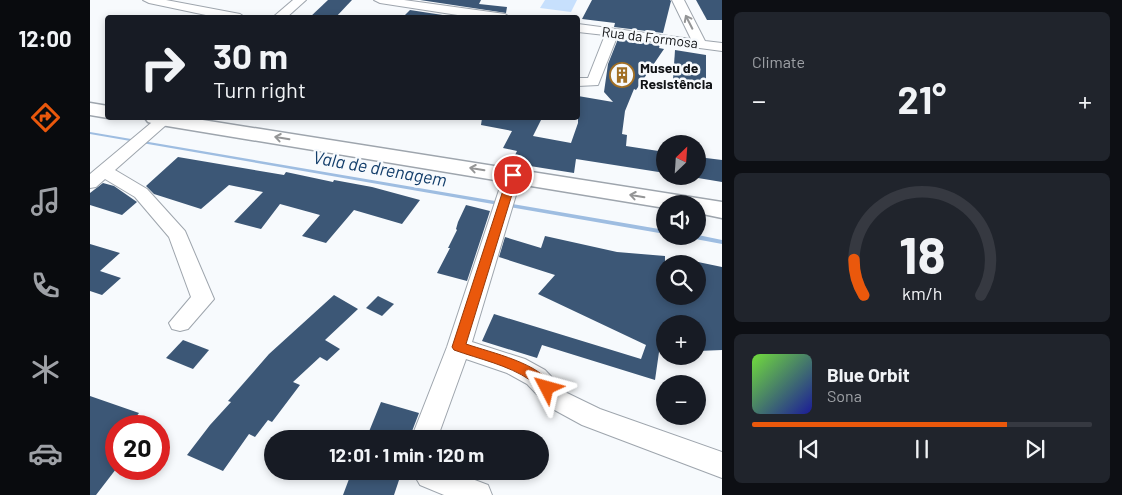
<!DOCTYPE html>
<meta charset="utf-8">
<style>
body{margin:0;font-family:Barlow,sans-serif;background:#20242c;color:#f1f3f6;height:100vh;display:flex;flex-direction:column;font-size:19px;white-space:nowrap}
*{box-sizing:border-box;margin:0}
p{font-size:16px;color:#9ea1a6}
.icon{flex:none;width:28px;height:28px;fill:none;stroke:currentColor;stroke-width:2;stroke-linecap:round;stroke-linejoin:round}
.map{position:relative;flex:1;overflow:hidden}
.panel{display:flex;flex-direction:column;gap:12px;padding:12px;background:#0d0f14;width:400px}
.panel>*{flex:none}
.banner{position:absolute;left:15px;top:15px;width:475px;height:105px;border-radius:5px;box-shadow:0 2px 8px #0003;background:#171b24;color:#f1f3f6;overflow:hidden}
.needle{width:32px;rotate:25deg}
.tools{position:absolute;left:566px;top:135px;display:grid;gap:10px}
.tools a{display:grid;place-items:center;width:50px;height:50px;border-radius:50%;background:#171b24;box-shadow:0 2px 8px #0003;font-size:25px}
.speed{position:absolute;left:15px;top:415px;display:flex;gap:10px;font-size:25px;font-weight:700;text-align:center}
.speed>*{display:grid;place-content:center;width:65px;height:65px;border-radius:50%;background:#171b24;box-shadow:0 2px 8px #0003;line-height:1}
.speed .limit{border:8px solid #d22;background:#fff;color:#111}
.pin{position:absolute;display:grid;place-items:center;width:42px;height:42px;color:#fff;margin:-21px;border:2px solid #fff;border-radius:50%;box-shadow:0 1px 5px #0007}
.me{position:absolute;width:55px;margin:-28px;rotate:309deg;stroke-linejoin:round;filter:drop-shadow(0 0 4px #0008)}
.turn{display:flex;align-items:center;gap:18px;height:105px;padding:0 25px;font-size:22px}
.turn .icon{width:65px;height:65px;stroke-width:2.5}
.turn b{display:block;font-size:35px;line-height:42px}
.big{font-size:38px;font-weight:700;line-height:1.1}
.panel .tile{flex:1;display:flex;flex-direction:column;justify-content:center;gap:8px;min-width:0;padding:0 18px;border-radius:8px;background:#20242c}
.panel .dial{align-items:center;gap:0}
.dial svg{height:130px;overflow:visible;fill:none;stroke:#363941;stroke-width:7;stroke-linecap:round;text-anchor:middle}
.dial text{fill:#f1f3f6;stroke:none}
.song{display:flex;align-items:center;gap:15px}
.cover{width:60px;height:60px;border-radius:8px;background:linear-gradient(135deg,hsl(100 70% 55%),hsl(240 70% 35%))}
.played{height:5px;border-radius:2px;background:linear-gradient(90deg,#ea580c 75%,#363941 75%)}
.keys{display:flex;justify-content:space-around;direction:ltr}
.heat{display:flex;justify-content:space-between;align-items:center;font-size:28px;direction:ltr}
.trip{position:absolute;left:174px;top:430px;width:285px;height:50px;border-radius:25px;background:#171b24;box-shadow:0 2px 8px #0003;font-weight:700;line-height:50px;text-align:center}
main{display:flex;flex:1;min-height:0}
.dock{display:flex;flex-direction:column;width:90px;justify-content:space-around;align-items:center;background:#090b0e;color:#9ea1a6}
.dock .icon{width:35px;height:35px}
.dock .selected{color:#ea580c}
.dock b{font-size:22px;color:#f1f3f6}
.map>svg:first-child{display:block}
.green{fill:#c7e0fd}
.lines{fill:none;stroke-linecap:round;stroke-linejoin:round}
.stream{fill:#9ebde1;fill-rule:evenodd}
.building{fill:#3c5776}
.minor-casing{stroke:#9ea5ad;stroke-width:2}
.major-casing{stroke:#9ea5ad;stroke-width:3}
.minor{fill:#fff;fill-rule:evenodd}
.major{fill:#fff;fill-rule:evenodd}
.oneway{stroke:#949596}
.route{fill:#ea580c;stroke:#983908}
.labels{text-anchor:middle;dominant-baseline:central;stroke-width:5;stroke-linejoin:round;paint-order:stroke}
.far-street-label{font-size:14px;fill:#111316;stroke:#f7fafd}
.far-poi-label{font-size:14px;font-weight:bold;fill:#111316;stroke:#f7fafd;text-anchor:start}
.water-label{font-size:18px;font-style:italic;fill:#133e6b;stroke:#f7fafd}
</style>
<main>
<nav class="dock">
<b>12:00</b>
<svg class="icon selected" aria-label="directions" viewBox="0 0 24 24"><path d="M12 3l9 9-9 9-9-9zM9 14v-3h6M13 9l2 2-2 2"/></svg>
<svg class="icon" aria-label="music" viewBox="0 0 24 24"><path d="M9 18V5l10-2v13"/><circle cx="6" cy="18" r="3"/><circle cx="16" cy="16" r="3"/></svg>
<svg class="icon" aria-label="phone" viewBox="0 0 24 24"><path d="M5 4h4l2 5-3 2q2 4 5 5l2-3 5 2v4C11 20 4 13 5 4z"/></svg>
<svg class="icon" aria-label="climate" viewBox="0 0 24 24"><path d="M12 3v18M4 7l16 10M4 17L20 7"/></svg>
<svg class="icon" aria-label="car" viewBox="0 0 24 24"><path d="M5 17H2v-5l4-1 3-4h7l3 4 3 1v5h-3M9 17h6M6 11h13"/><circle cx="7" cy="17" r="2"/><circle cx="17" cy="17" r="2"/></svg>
</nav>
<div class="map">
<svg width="632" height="495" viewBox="0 0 632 495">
<rect width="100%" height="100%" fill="#f7fafd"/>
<!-- green -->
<polygon class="green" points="455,0 487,0 481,12 450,8"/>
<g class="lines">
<!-- stream -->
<g class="stream">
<polygon points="0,132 575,230 575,234 0,134"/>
<polygon points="608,235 632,240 632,244 600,238 597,236 608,236"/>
</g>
</g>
<!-- building -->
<g class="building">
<polygon points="238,0 262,0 245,18 219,18"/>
<polygon points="330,0 391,0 389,4 417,7 416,13"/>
<polygon points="502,0 580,0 581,1 573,33 524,27 525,23 492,19"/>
<polygon points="606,0 632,0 632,20 617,20"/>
<polygon points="320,10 372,18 312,18"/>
<polygon points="528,39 570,45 569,48 574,49 546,90 544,89 535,111 532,134 537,135 536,146 575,152 575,173 486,159 484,173 421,163 427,151 413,148 422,131 391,125 392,118 452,118 443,136 481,143 488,123 488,96 523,102 514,92 518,64"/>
<polygon points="585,50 616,55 616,85 583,80"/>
<polygon points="88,157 194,175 196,172 243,182 244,180 282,187 330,200 312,224 264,210 236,243 212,236 230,215 190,204 171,229 144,222 173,192 139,185 111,209 64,194 56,186"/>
<polygon points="608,157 632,160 632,182 608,178"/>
<polygon points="13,183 24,186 47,202 32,215 0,205 0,193"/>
<polygon points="376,205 400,211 377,281 347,273 360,248 358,248 367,230 366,229 368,222"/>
<polygon points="455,236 527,252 575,256 575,296 608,296 608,262 632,267 632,350 608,351 608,324 575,324 575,339 571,338 565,380 452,345 447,358 392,341 404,314 551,359 556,345 448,294 465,275 409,257 415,237 451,248"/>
<polygon points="0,244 30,253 10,271 31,278 12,295 0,291"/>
<polygon points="244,295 268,309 235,340 250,349 237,361 230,357 203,382 210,385 182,422 178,420 165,437 159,434 133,471 97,455 120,425 141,402 138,401 179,354"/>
<polygon points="288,296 304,304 292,316 276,308"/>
<polygon points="93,340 119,350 103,369 76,358"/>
<polygon points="0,396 49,413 39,426 26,426 26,469 6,495 0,495"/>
<polygon points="291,402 329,413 319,439 276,439"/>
<polygon points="262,471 312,471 304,495 253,495"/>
</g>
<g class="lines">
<defs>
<g id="minor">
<polygon points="53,0 76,0 150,14 156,18 130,18 59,3"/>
<polygon points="203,0 216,0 196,18 182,18"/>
<polygon points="284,0 314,0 415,14 421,18 387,18 290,3"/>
<polygon points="582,0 594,0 615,41 632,43 632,51 527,37 508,85 488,86 488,78 498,78 515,35 488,32 488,24 601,39"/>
<polygon points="67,118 84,118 25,170 57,189 95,231 124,299 98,329 90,331 82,329 79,323 101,297 79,237 45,197 15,179 6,187 0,188 0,174"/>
<polygon points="423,170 429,171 432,175 382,342 435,359 455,370 477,393 510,409 632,452 632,478 492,425 459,407 437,384 417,373 376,359 347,439 321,439 357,347 414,175 417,171"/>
<polygon points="322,471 361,471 398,485 402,495 354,495 330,485"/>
</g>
<g id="major">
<polygon points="0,103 18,106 18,118 20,118 18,118 0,115"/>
<polygon points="55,118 100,118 632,202 632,218 608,213 608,204 575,204 575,208 65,124 58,122"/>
</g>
</defs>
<!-- minor casing -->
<use href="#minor" class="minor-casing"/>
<!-- major casing -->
<use href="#major" class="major-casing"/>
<!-- minor -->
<use href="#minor" class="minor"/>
<!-- major -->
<use href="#major" class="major"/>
</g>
<!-- one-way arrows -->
<defs><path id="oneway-shaft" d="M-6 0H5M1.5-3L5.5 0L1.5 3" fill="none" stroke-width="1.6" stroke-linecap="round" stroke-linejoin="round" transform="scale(1.25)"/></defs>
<g class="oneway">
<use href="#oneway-shaft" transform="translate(599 22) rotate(-117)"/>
<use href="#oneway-shaft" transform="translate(192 138) rotate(-171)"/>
<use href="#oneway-shaft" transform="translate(387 169) rotate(-171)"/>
<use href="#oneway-shaft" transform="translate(547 196) rotate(-171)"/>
</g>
<!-- route -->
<path class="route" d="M423,172L428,175L376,344C402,353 451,363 464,388L462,392C451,396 448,386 440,380C418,365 389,359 364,350L362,347L418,175Z"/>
<!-- icons -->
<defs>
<symbol id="building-ring" viewBox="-11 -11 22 22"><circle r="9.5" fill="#f7fafd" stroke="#a16f24" stroke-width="1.5"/><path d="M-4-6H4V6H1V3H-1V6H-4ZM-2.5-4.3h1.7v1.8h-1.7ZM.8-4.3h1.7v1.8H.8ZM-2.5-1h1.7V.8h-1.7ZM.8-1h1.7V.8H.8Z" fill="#a16f24"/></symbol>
</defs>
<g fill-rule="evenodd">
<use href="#building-ring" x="518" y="61" width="28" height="28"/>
</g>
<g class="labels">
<!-- far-street labels -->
<g class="far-street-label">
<text transform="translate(560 37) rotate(7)">Rua da Formosa</text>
</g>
<!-- far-poi labels -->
<g class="far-poi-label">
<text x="550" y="67">Museu de<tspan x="550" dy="16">Resistência</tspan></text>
</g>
<!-- water labels -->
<g class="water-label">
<text transform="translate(290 168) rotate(10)">Vala de drenagem</text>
</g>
</g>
</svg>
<div class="tools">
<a><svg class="needle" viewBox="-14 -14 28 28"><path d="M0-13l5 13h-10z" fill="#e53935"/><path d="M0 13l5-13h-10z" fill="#9ea1a6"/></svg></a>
<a><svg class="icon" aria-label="sound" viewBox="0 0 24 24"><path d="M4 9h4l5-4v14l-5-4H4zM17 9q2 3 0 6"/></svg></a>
<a><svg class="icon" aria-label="search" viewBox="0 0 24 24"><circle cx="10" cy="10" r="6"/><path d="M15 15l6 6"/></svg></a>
<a>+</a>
<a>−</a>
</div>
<div class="speed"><div class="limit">20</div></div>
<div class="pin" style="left:423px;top:175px;background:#d93025"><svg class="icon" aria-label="arrive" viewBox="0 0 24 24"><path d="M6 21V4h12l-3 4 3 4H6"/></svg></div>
<svg class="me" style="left:457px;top:388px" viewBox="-20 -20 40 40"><path d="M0-17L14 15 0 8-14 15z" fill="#ea580c" stroke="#fff" stroke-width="4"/></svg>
<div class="trip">12:01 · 1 min · 120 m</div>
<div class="banner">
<div class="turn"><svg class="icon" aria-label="right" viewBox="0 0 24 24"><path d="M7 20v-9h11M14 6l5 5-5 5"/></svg><div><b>30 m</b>Turn right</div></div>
</div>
</div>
<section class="panel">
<div class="tile"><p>Climate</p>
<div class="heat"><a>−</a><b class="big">21°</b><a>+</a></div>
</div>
<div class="tile dial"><svg viewBox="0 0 100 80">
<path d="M14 69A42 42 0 1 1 86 69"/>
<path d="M14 69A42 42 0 0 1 8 47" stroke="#ea580c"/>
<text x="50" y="56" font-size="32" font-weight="700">18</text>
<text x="50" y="72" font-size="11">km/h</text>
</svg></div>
<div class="tile">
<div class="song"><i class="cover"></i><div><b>Blue Orbit</b><p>Sona</p></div></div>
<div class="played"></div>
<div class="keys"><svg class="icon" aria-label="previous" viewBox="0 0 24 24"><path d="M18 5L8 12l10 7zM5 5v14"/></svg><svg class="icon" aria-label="pause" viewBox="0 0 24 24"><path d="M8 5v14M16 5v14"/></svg><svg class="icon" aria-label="next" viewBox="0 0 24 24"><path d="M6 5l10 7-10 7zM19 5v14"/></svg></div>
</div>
</section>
</main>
